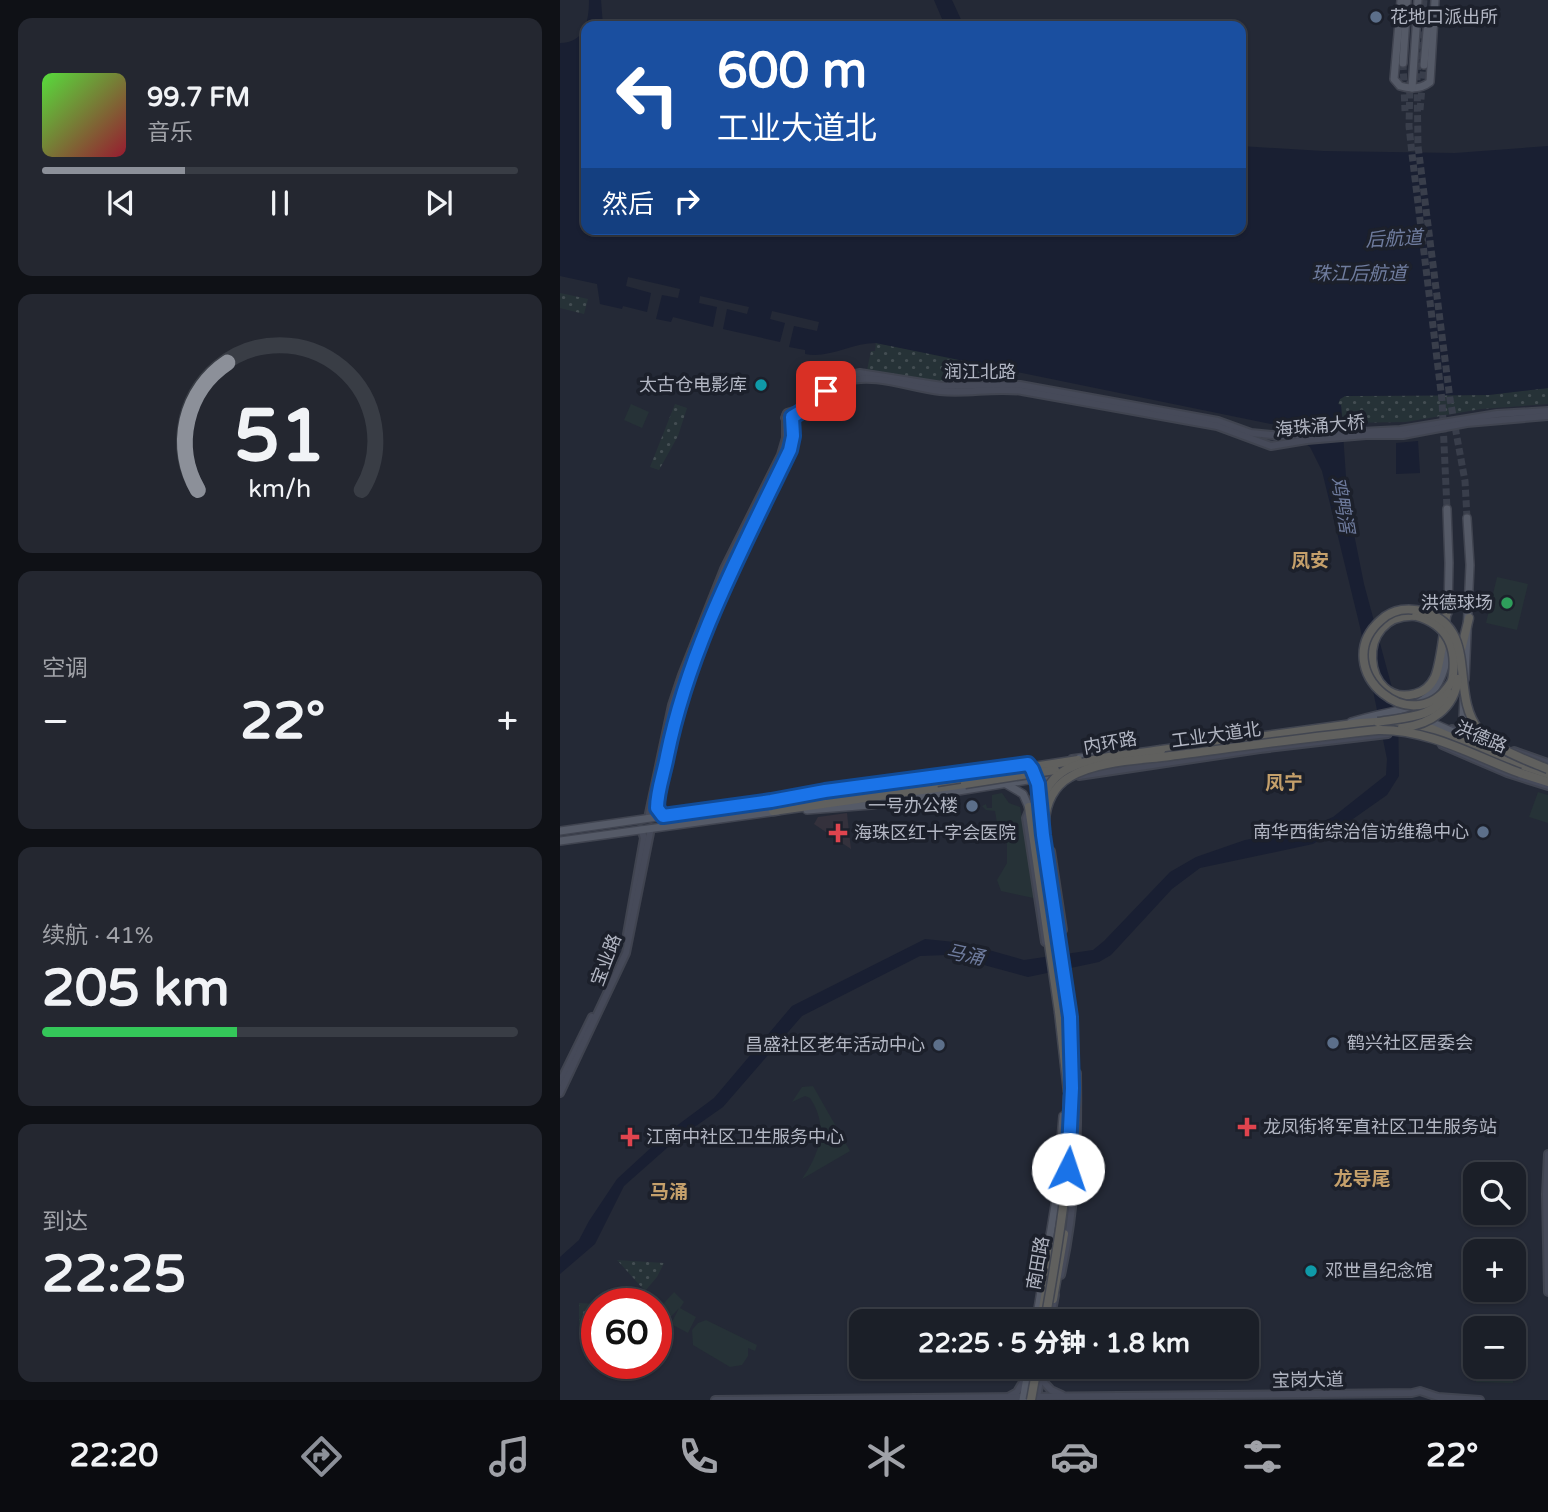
<!DOCTYPE html>
<html lang="zh">
<meta charset="utf-8">
<style>
body{margin:0;font-family:"Varela Round","Noto Sans SC",sans-serif;background:#242730;color:#f1f3f6;height:100vh;display:flex;flex-direction:column;font-size:26px;white-space:nowrap}
*{box-sizing:border-box;margin:0}
p{font-size:23px;color:#a0a2a8}
.icon{flex:none;width:38px;height:38px;fill:none;stroke:currentColor;stroke-width:2;stroke-linecap:round;stroke-linejoin:round}
.map{position:relative;flex:1;overflow:hidden}
.panel{display:flex;flex-direction:column;gap:18px;padding:18px;background:#0f1116;width:560px}
.panel>*{flex:none}
.banner{position:absolute;left:21px;top:21px;width:665px;height:214px;border-radius:14px;box-shadow:0 2px 5px #0004,0 0 0 2px #393d45;background:#1a4fa0;color:#fff;overflow:hidden}
.controls{position:absolute;left:903px;top:1162px;display:grid;gap:14px}
.controls a{display:grid;place-items:center;width:63px;height:63px;border-radius:14px;background:#1b1f28;box-shadow:0 2px 5px #0004,0 0 0 2px #393d45;font-size:35px}
.speed{position:absolute;left:21px;top:1288px;display:flex;gap:14px;font-size:35px;font-weight:700;text-align:center}
.speed>*{display:grid;place-content:center;width:91px;height:91px;border-radius:50%;background:#1b1f28;box-shadow:0 2px 5px #0004,0 0 0 2px #393d45;line-height:1}
.speed .limit{border:10px solid #d22;background:#fff;color:#111}
.pin{position:absolute;display:grid;place-items:center;width:60px;height:60px;color:#fff;margin:-30px;border-radius:14px;box-shadow:0 4px 10px #0006}
.me{position:absolute;width:77px;margin:-38px;rotate:4deg;stroke-linejoin:round;filter:drop-shadow(0 0 5px #0008)}
.turn{display:flex;align-items:center;gap:24px;height:147px;padding:0 21px;font-size:32px}
.turn .icon{width:91px;height:91px;stroke-width:2.5}
.turn b{display:block;font-size:49px;line-height:60px}
.then{display:flex;align-items:center;height:66px;padding:0 21px;background:#0003;gap:14px;font-size:26px}
.big{font-size:52px;font-weight:800;line-height:1.1}
.panel .card{flex:1;display:flex;flex-direction:column;justify-content:center;gap:10px;min-width:0;padding:0 24px;border-radius:14px;background:#242730}
.panel .dial{align-items:center;gap:0}
.dial svg{height:182px;overflow:visible;fill:none;stroke:#393d45;stroke-width:7;stroke-linecap:round;text-anchor:middle}
.dial text{fill:#f1f3f6;stroke:none}
.song{display:flex;align-items:center;gap:21px}
.cover{width:84px;height:84px;border-radius:10px;background:linear-gradient(135deg,hsl(110 70% 55%),hsl(350 70% 35%))}
.played{height:7px;border-radius:4px;background:linear-gradient(90deg,#8c9099 30%,#393d45 30%)}
.keys{display:flex;justify-content:space-around;direction:ltr}
.heat{display:flex;justify-content:space-between;align-items:center;font-size:38px;direction:ltr}
.charge{height:10px;border-radius:5px;background:linear-gradient(90deg,#34c759 41%,#393d45 0)}
.trip{position:absolute;left:289px;top:1309px;width:410px;height:70px;border-radius:14px;background:#1b1f28;box-shadow:0 2px 5px #0004,0 0 0 2px #393d45;font-weight:800;line-height:70px;text-align:center}
.tabs{display:flex;height:112px;justify-content:space-around;align-items:center;background:#0b0c10;color:#a0a2a8}
.tabs .icon{width:49px;height:49px}
.tabs .selected{color:#8c9099}
.tabs b{font-size:32px;color:#f1f3f6}
main{display:flex;flex:1;min-height:0}
.map>svg:first-child{display:block}
.medical{fill:#34313c}
.grass{fill:#263237}
.park{fill:url(#park-dots)}
.water{fill:#191f32}
.pier{fill:#242936}
.lines{fill:none;stroke-linecap:round;stroke-linejoin:round}
.primary-tunnel{stroke:#393e4b;stroke-width:7;stroke-dasharray:7 3.5;stroke-linecap:butt}
.secondary-casing{stroke:#404450;stroke-width:10}
.primary-casing{stroke:#404450;stroke-width:10}
.trunk-casing{stroke:#424651;stroke-width:11}
.secondary{stroke:#464a59;stroke-width:6}
.primary{stroke:#555a67;stroke-width:7}
.trunk{stroke:#60605e;stroke-width:8}
.trunk-bridge-casing{stroke:#424651;stroke-width:11;stroke-linecap:butt}
.trunk-bridge{stroke:#60605e;stroke-width:8}
.route-casing{stroke:#114b97;stroke-width:18}
.route{stroke:#1a73e8;stroke-width:12}
.service-dot{fill:#5c6f8a;stroke:#1c202b;stroke-width:2.5}
.culture-dot{fill:#0f9aa8;stroke:#1c202b;stroke-width:2.5}
.leisure-dot{fill:#2e9e5b;stroke:#1c202b;stroke-width:2.5}
.health-dot{fill:#e0444e;stroke:#1c202b;stroke-width:2.5}
.labels{text-anchor:middle;dominant-baseline:central;stroke-width:7;stroke-linejoin:round;paint-order:stroke}
.poi-label{font-size:18px;fill:#b2b6c3;stroke:#1c202b;text-anchor:start}
.street-label{font-size:18px;fill:#b2b6c3;stroke:#1c202b}
.water-label{font-size:19px;font-style:italic;fill:#6f7c9e;stroke:#1c202b}
.neighbourhood-label{font-size:19px;font-weight:bold;fill:#c5a06b;stroke:#1c202b}
</style>
<main>
<section class="panel">
<div class="card">
<div class="song"><i class="cover"></i><div><b>99.7 FM</b><p>音乐</p></div></div>
<div class="played"></div>
<div class="keys"><svg class="icon" aria-label="previous" viewBox="0 0 24 24"><path d="M18 5L8 12l10 7zM5 5v14"/></svg><svg class="icon" aria-label="pause" viewBox="0 0 24 24"><path d="M8 5v14M16 5v14"/></svg><svg class="icon" aria-label="next" viewBox="0 0 24 24"><path d="M6 5l10 7-10 7zM19 5v14"/></svg></div>
</div>
<div class="card dial"><svg viewBox="0 0 100 80">
<path d="M14 69A42 42 0 1 1 86 69"/>
<path d="M14 69A42 42 0 0 1 27 13" stroke="#8c9099"/>
<text x="50" y="56" font-size="32" font-weight="700">51</text>
<text x="50" y="72" font-size="11">km/h</text>
</svg></div>
<div class="card"><p>空调</p>
<div class="heat"><a>−</a><b class="big">22°</b><a>+</a></div>
</div>
<div class="card"><p>续航 · 41%</p><b class="big">205 km</b><div class="charge"></div></div>
<div class="card"><p>到达</p><b class="big">22:25</b></div>
</section>
<div class="map">
<svg width="988" height="1400" viewBox="0 0 988 1400">
<defs>
<pattern id="park-dots" width="8" height="8" patternUnits="userSpaceOnUse" patternTransform="scale(1.75)"><rect width="8" height="8" fill="#263237"/><path d="M2 2h.1M6 6h.1" fill="none" stroke="#434d52" stroke-width="1.8" stroke-linecap="round"/></pattern>
</defs>
<rect width="100%" height="100%" fill="#242936"/>
<!-- medical -->
<polygon class="medical" points="287,813 290,841 291,849 254,824 258,817"/>
<!-- grass -->
<g class="grass">
<polygon points="71,404 89,412 82,428 64,420"/>
<polygon points="937,577 968,584 957,630 926,623"/>
<polygon points="978,792 988,795 988,823 969,817"/>
<polygon points="442,793 449,803 460,807 476,896 473,898 441,891 437,880 447,863 447,838 439,835 435,811 426,810 422,806 426,804 427,808 432,808 432,795"/>
<path d="M253,1086L290,1151L242,1179C260,1153 269,1126 250,1098L245,1096L232,1102L242,1087Z"/>
<polygon points="114,1292 124,1302 120,1308 136,1317 128,1333 111,1324 119,1308 107,1321 96,1312"/>
<polygon points="146,1320 197,1345 195,1351 188,1348 188,1356 182,1365 170,1367 133,1345 132,1330 138,1323"/>
<polygon points="954,1363 953,1383 916,1382 917,1367 954,1367"/>
</g>
<!-- park -->
<g class="park">
<polygon points="0,293 28,299 24,314 0,308"/>
<polygon points="316,343 458,371 457,381 384,384 307,370 311,351 315,351"/>
<polygon points="988,388 988,404 921,409 846,422 783,423 781,405 778,404 780,399 785,396 928,395"/>
<polygon points="115,404 127,408 118,436 99,470 90,467"/>
<polygon points="57,1260 104,1263 97,1277 85,1291"/>
<polygon points="19,1303 34,1304 33,1334 19,1334"/>
</g>
<!-- water -->
<g class="water">
<path d="M29,0H41L43,26H26V229H681V146L763,151L895,153L988,146V388L928,395L785,396L780,399L778,404L781,405L787,491L794,534L804,584L838,710L839,776L827,795L783,826L753,844L640,868L612,889L551,955L539,962L468,977L387,955L360,956L242,1016L163,1107L116,1140L64,1186L35,1244L0,1274V1257L19,1240L29,1221L57,1179L107,1133L154,1098L232,1006L365,939L404,943L464,960L533,950L544,941L610,872L636,857L685,840L743,830L773,817L826,775L827,759L800,627L762,471L750,447L726,427L316,343C291,343 269,359 245,354V350L229,347L234,326L257,331L259,322L212,311L210,319L225,323L220,342L163,329L167,309L187,314L189,307L140,296L139,303L157,307L153,327L113,317L111,322L96,319L102,295L118,298L120,289L68,277L66,286L91,293L87,312L63,306L62,309L40,304L37,284L0,276V43C25,43 29,21 29,0Z"/>
<polygon points="374,0 392,0 404,26 385,26"/>
<polygon points="858,441 860,473 836,474 836,443"/>
</g>
<!-- pier -->
<polygon class="pier" points="787,423 788,441 744,445 720,430"/>
<g class="lines">
<!-- primary-tunnel -->
<g class="primary-tunnel">
<polyline points="864,0 857,76 858,146 890,399 905,481 907,518"/>
<polyline points="843,63 845,111"/>
<polyline points="850,81 849,126 852,154 882,400 887,509"/>
<polyline points="860,110 864,65"/>
</g>
<defs>
<g id="secondary">
<polyline points="227,413 237,410 269,383 281,377 300,373 382,386 460,385 658,421 691,433 723,436 840,430 937,414 988,411"/>
<path d="M225,418C249,414 261,389 284,382C315,372 350,388 380,391C408,394 434,387 462,391L657,426L711,446L747,440L806,435H843L907,423L988,416"/>
<polyline points="892,729 928,741"/>
<polyline points="882,745 947,773 988,786"/>
<polyline points="954,751 988,763"/>
<polyline points="519,776 700,749 828,734"/>
<polyline points="479,785 466,818 485,942"/>
<path d="M103,816L98,811L97,804C104,771 109,736 118,704C145,615 191,534 230,450L233,437L231,416"/>
<polyline points="88,818 112,705 122,675 164,569 221,455 226,438 226,415"/>
<polyline points="491,851 503,930"/>
<polyline points="67,934 84,838 81,829"/>
<polyline points="0,1082 32,1017"/>
<polyline points="0,1093 66,953 91,828"/>
<polyline points="988,1154 986,1194 988,1292"/>
<path d="M501,1275C516,1208 518,1141 517,1073"/>
<polyline points="490,1321 495,1295"/>
<polyline points="480,1378 491,1390 502,1395"/>
<polyline points="448,1397 457,1392 466,1377"/>
<polyline points="477,1398 482,1367"/>
<polyline points="155,1400 852,1393 860,1391 878,1397 920,1400"/>
</g>
<g id="primary">
<path d="M841,0L834,79L840,86C850,89 861,89 870,82L875,0"/>
<polyline points="843,63 847,0"/>
<polyline points="864,65 868,20"/>
<polyline points="852,88 858,0"/>
<polyline points="887,509 889,563 888,613"/>
<polyline points="905,679 910,565 907,518"/>
<polyline points="904,698 903,719 914,735"/>
<polyline points="866,720 954,759"/>
<path d="M791,722C847,705 882,714 889,643"/>
<polyline points="850,729 879,737"/>
<polyline points="512,759 549,754"/>
<polyline points="476,776 480,806"/>
<polyline points="446,784 463,794 470,810"/>
<polyline points="241,796 458,766"/>
<polyline points="247,810 311,805 499,775"/>
<polyline points="0,831 216,800"/>
<polyline points="0,841 218,811"/>
<polyline points="479,848 492,933"/>
<polyline points="498,973 506,1041"/>
<polyline points="476,1321 496,1199 503,1116"/>
<polyline points="463,1400 469,1367"/>
</g>
<g id="trunk">
<path d="M856,616C792,612 803,709 855,694C864,692 871,685 875,677C881,663 885,624 887,608"/>
<polyline points="900,654 909,618"/>
<polyline points="601,750 800,723 835,721 872,729 932,755 988,774"/>
<polyline points="960,773 988,782"/>
<polyline points="211,801 276,796 377,782"/>
<polyline points="469,807 499,1012"/>
<polyline points="213,811 405,784"/>
<polyline points="506,1142 508,1096"/>
<polyline points="493,1299 504,1234"/>
<polyline points="481,1321 494,1242"/>
</g>
</defs>
<!-- secondary casing -->
<use href="#secondary" class="secondary-casing"/>
<!-- primary casing -->
<use href="#primary" class="primary-casing"/>
<!-- trunk casing -->
<use href="#trunk" class="trunk-casing"/>
<!-- secondary -->
<use href="#secondary" class="secondary"/>
<!-- primary -->
<use href="#primary" class="primary"/>
<!-- trunk -->
<use href="#trunk" class="trunk"/>
<defs>
<g id="trunk-bridge">
<path d="M856,616C889,625 898,649 892,681"/>
<path d="M894,677C858,748 765,669 821,620C833,609 849,607 865,612C920,629 889,694 919,730C936,750 964,759 988,769"/>
<path d="M818,722C845,717 873,719 888,693"/>
<path d="M842,728C871,724 894,709 898,679"/>
<polyline points="377,782 518,760"/>
<polyline points="405,784 495,770"/>
<path d="M482,847C467,754 531,761 601,750"/>
<polyline points="494,929 502,979"/>
<polyline points="499,1012 508,1092"/>
<path d="M485,1321C503,1219 519,1117 511,1013C506,948 488,886 485,821C486,803 494,786 510,777C535,761 581,760 610,756C679,747 749,737 818,730C869,729 914,756 960,773"/>
<polyline points="471,1400 477,1367"/>
</g>
</defs>
<!-- trunk-bridge casing -->
<use href="#trunk-bridge" class="trunk-bridge-casing"/>
<!-- trunk-bridge -->
<use href="#trunk-bridge" class="trunk-bridge"/>
</g>
<g class="lines">
<defs>
<path id="route" d="M266,391L247,408L232,417L233,436L230,450C182,550 129,647 107,756C104,773 97,791 97,808L103,816L211,801L265,791L468,764L472,769L478,784L483,835L510,1017L512,1088L508,1169"/>
</defs>
<!-- route casing -->
<use href="#route" class="route-casing"/>
<!-- route -->
<use href="#route" class="route"/>
</g>
<!-- markers -->
<g class="service-dot">
<circle cx="816" cy="17" r="7"/>
<circle cx="412" cy="806" r="7"/>
<circle cx="923" cy="832" r="7"/>
<circle cx="773" cy="1043" r="7"/>
<circle cx="379" cy="1045" r="7"/>
</g>
<g class="culture-dot">
<circle cx="201" cy="385" r="7"/>
<circle cx="751" cy="1271" r="7"/>
</g>
<circle class="leisure-dot" cx="947" cy="603" r="7"/>
<g class="health-dot">
<path d="M274.5 822.5h7v7h7v7h-7v7h-7v-7h-7v-7h7z"/>
<path d="M683.5 1116.5h7v7h7v7h-7v7h-7v-7h-7v-7h7z"/>
<path d="M66.5 1126.5h7v7h7v7h-7v7h-7v-7h-7v-7h7z"/>
</g>
<g class="labels">
<!-- poi labels -->
<g class="poi-label">
<text x="830" y="17">花地口派出所</text>
<text x="187" y="385" text-anchor="end">太古仓电影库</text>
<text x="933" y="603" text-anchor="end">洪德球场</text>
<text x="398" y="806" text-anchor="end">一号办公楼</text>
<text x="909" y="832" text-anchor="end">南华西街综治信访维稳中心</text>
<text x="294" y="833">海珠区红十字会医院</text>
<text x="787" y="1043">鹤兴社区居委会</text>
<text x="365" y="1045" text-anchor="end">昌盛社区老年活动中心</text>
<text x="703" y="1127">龙凤街将军直社区卫生服务站</text>
<text x="86" y="1137">江南中社区卫生服务中心</text>
<text x="765" y="1271">邓世昌纪念馆</text>
</g>
<!-- street labels -->
<g class="street-label">
<text x="420" y="372">润江北路</text>
<text transform="translate(760 426) rotate(-5)">海珠涌大桥</text>
<text transform="translate(656 735) rotate(-8)">工业大道北</text>
<text transform="translate(921 737) rotate(23)">洪德路</text>
<text transform="translate(550 743) rotate(-10)">内环路</text>
<text transform="translate(46 960) rotate(-69)">宝业路</text>
<text transform="translate(478 1263) rotate(-80)">南田路</text>
<text transform="translate(748 1380) rotate(-1)">宝岗大道</text>
</g>
<!-- water labels -->
<g class="water-label">
<text transform="translate(834 239) rotate(-3)">后航道</text>
<text x="799" y="274">珠江后航道</text>
<text transform="translate(782 505) rotate(80)">鸡鸭滘</text>
<text transform="translate(405 955) rotate(12)">马涌</text>
</g>
<!-- neighbourhood labels -->
<g class="neighbourhood-label">
<text x="750" y="561">凤安</text>
<text x="724" y="783">凤宁</text>
<text x="802" y="1179">龙导尾</text>
<text x="109" y="1192">马涌</text>
</g>
</g>
</svg>
<div class="controls">
<a><svg class="icon" aria-label="search" viewBox="0 0 24 24"><circle cx="10" cy="10" r="6"/><path d="M15 15l6 6"/></svg></a>
<a>+</a>
<a>−</a>
</div>
<div class="speed"><div class="limit">60</div></div>
<div class="pin" style="left:266px;top:391px;background:#d93025"><svg class="icon" aria-label="arrive" viewBox="0 0 24 24"><path d="M6 21V4h12l-3 4 3 4H6"/></svg></div>
<svg class="me" style="left:508px;top:1169px" viewBox="-20 -20 40 40"><circle r="19" fill="#fff"/><path d="M0-13L10 11 0 6-10 11z" fill="#1a73e8"/></svg>
<div class="trip">22:25 · 5 分钟 · 1.8 km</div>
<div class="banner">
<div class="turn"><svg class="icon" aria-label="left" viewBox="0 0 24 24"><path d="M17 20v-9H6M10 6l-5 5 5 5"/></svg><div><b>600 m</b>工业大道北</div></div>
<div class="then">然后<svg class="icon" aria-label="right" viewBox="0 0 24 24"><path d="M7 20v-9h11M14 6l5 5-5 5"/></svg></div>
</div>
</div>
</main>
<nav class="tabs">
<b>22:20</b>
<svg class="icon selected" aria-label="directions" viewBox="0 0 24 24"><path d="M12 3l9 9-9 9-9-9zM9 14v-3h6M13 9l2 2-2 2"/></svg>
<svg class="icon" aria-label="music" viewBox="0 0 24 24"><path d="M9 18V5l10-2v13"/><circle cx="6" cy="18" r="3"/><circle cx="16" cy="16" r="3"/></svg>
<svg class="icon" aria-label="phone" viewBox="0 0 24 24"><path d="M5 4h4l2 5-3 2q2 4 5 5l2-3 5 2v4C11 20 4 13 5 4z"/></svg>
<svg class="icon" aria-label="climate" viewBox="0 0 24 24"><path d="M12 3v18M4 7l16 10M4 17L20 7"/></svg>
<svg class="icon" aria-label="car" viewBox="0 0 24 24"><path d="M5 17H2v-5l4-1 3-4h7l3 4 3 1v5h-3M9 17h6M6 11h13"/><circle cx="7" cy="17" r="2"/><circle cx="17" cy="17" r="2"/></svg>
<svg class="icon" aria-label="filters" viewBox="0 0 24 24"><path d="M4 7h16M4 17h16"/><circle cx="9" cy="7" r="2"/><circle cx="15" cy="17" r="2"/></svg>
<b>22°</b>
</nav>
